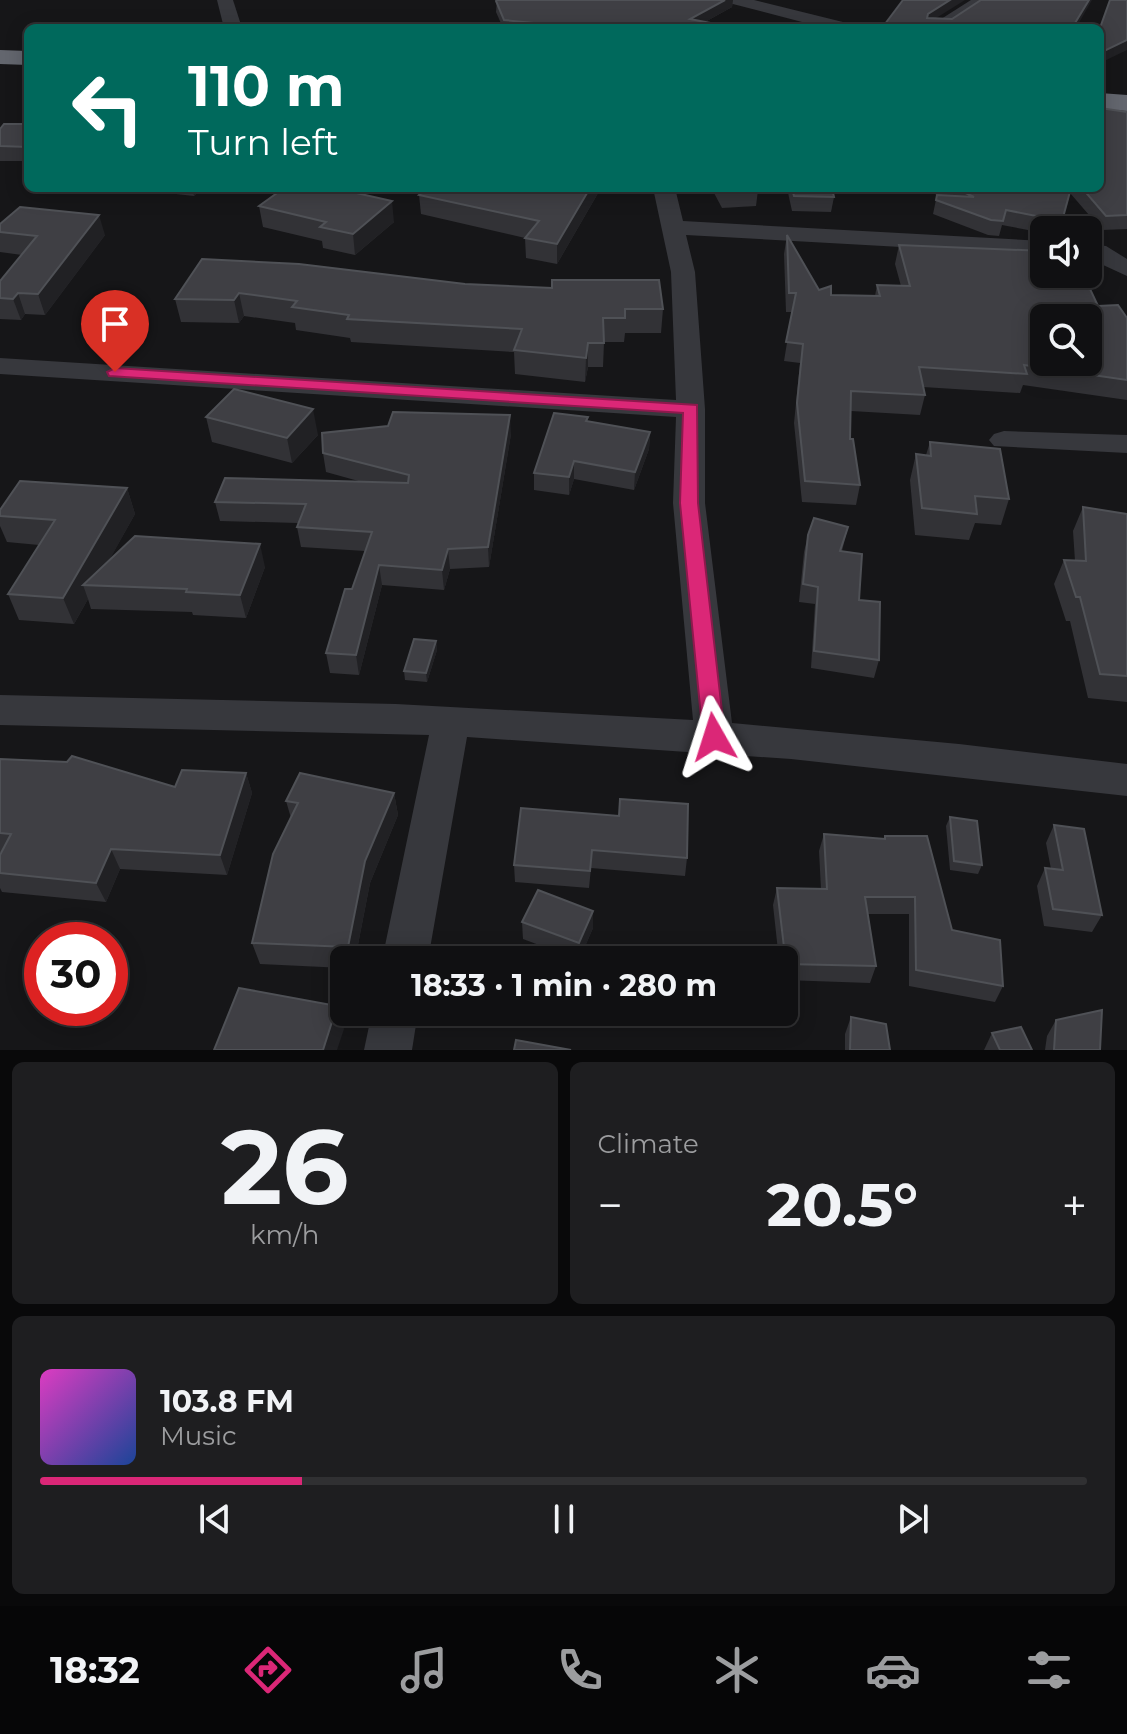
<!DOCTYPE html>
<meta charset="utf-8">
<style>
body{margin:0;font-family:Montserrat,sans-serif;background:#1e1e20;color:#f1f3f6;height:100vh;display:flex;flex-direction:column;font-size:30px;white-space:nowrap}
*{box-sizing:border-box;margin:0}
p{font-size:26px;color:#9c9d9f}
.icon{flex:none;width:44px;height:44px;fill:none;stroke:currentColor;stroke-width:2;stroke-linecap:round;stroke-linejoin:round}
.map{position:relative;height:1050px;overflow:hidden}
.side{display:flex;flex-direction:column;gap:12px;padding:12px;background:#09090a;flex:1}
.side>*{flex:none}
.top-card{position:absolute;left:24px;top:24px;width:1080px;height:168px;border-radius:12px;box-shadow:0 4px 20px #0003,0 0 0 2px #303032;background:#00695c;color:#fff;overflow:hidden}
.controls{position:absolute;left:1030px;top:216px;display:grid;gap:16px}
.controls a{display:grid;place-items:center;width:72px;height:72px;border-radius:12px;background:#101012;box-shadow:0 4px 20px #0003,0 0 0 2px #303032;font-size:40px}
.speed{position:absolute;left:24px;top:922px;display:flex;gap:16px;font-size:40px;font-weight:700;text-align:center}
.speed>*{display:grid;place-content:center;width:104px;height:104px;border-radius:50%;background:#101012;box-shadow:0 4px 20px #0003,0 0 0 2px #303032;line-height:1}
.speed .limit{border:12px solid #d22;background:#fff;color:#111}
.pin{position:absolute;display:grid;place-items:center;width:68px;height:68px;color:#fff;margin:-82px -34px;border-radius:50% 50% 50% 0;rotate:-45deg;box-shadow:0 0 8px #0007}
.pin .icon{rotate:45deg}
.me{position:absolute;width:88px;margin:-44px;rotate:354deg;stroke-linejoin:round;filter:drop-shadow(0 0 6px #0008)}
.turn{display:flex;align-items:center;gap:28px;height:168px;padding:0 32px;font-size:36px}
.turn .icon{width:104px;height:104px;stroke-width:2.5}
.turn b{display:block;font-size:56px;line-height:68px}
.big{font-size:60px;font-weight:700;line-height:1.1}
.side .widget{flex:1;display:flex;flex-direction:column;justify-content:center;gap:12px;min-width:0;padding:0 28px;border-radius:12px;background:#1e1e20}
.side .dial{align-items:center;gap:0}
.dial b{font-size:104px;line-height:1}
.song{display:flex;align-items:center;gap:24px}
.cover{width:96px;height:96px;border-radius:12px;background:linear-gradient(135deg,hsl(310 70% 55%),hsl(220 70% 35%))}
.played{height:8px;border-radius:4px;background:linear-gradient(90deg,#db2777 25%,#303032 25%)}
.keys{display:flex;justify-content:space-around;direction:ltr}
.heat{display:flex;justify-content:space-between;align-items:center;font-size:44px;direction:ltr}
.side .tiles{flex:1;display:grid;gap:12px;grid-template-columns:1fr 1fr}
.widget:last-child{grid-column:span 2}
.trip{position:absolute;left:330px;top:946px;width:468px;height:80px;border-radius:12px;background:#101012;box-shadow:0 4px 20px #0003,0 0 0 2px #303032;font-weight:700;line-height:80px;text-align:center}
.menu{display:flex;height:128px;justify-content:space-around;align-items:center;background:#060607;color:#9c9d9f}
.menu .icon{width:56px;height:56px}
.menu .on{color:#db2777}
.menu b{font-size:36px;color:#f1f3f6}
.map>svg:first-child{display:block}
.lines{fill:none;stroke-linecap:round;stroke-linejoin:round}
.minor{fill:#37383d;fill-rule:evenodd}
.highway{fill:#63666e;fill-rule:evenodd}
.wall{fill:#323236}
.shaded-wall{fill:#212124}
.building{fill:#3f3f44;stroke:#4f5156;stroke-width:2;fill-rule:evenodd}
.route{fill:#db2777;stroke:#8e194d;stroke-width:2}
</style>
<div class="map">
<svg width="1127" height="1050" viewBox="0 0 1127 1050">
<rect width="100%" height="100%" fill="#161618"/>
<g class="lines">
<!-- minor -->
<g class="minor">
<polygon points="217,0 233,0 242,28 224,28"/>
<polygon points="727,0 754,0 851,24 854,28 825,28 729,3"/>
<polygon points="971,0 990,0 948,28 927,28"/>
<polygon points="653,188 675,188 683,221 1044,241 1044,255 686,235 695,272 705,409 705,503 732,723 959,744 1127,764 1127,796 791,759 467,737 428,960 382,960 429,735 0,725 0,695 396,704 693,720 673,503 676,417 0,374 0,358 676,400 671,272"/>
<polygon points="1088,244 1106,246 1127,259 1127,276 1088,258"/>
<polygon points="1004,431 1127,435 1127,453 994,446 989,440 994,434"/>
<polygon points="372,1012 418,1012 412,1050 364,1050"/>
</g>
<!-- highway -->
<g class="highway">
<polygon points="0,50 28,51 28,65 0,64"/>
<polygon points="1100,93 1127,95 1127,111 1100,109"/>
</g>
</g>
<!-- wall -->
<g class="wall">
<polygon points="497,0 733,0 732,7 705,22 736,28 503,28 496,12"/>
<polygon points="1127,112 1127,229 1102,230 1070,193 1059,230 1044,230 1044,233 1002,225 999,236 988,235 933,214 937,195 922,188 1100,188"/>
<polygon points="28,124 28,161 0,161 0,129"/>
<polygon points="166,188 202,188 194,196 167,193"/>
<polygon points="284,188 374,188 365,195 394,222 355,255 323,248 322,241 263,227 259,206"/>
<polygon points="427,188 601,188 557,264 526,258 525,238 421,214 419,195"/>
<polygon points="714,188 757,188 758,190 756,206 722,208 713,191"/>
<polygon points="787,188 832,188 834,197 831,212 792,211"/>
<polygon points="0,224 105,235 45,315 25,314 21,320 0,319 0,281 22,255 0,252"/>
<polygon points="787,235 819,290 831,295 875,296 877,285 901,286 895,264 899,245 1098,306 1127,318 1127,400 1023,385 1020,393 923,387 925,395 920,415 851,411 850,439 860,485 856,505 802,502 794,423 800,363 784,361 792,312 786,312 784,254"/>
<polygon points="202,259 663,309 661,333 625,333 624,342 604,342 603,367 588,367 585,382 515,374 514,352 351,342 350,338 296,330 295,323 244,316 239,323 181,322 175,299"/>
<polygon points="206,417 318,435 292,463 212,442"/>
<polygon points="588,422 650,432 649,449 634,490 574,479 569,495 534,490 534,473"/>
<polygon points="511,434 489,567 450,569 444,590 382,585 359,675 330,673 326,653 352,589 365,551 301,547 297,527 298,523 220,521 215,502 362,482 326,472 323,453"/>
<polygon points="930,442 1009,499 1001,525 975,523 969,540 915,535 910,480 916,454 926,455"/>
<polygon points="127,488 135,514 109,560 265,567 246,618 193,615 192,612 91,609 88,599 74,624 19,620 8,594 39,545 7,542 0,526 0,510"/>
<polygon points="1083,507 1127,514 1127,702 1088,698 1070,621 1066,621 1054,584 1064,560 1075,561 1073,531"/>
<polygon points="848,527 842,551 879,660 874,678 811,668 815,604 799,602 804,552 808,535"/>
<polygon points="436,641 437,650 427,682 405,680 404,671"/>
<polygon points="0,759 175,787 246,773 252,793 227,875 120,869 106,902 2,892 0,888 0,855 1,852 0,852"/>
<polygon points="394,793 398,815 370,883 355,960 344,960 344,968 260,964 252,943 291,818 286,801"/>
<polygon points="521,808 687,858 685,876 591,868 589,888 515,882 514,865"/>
<polygon points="950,817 982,865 978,874 950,870 946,826"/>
<polygon points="1054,825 1102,915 1092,932 1044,926 1037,886 1045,868 1051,869 1046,843"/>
<polygon points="824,834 884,839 885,836 952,930 1003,986 995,1002 909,986 909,914 868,914 876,966 870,983 784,980 784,960 779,960 773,905 777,888 821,889 819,851"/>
<polygon points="593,911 593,928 579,960 523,939 522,922"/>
<polygon points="851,1017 890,1050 845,1050 845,1034"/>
<polygon points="1056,1020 1100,1050 1045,1050 1047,1036"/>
<polygon points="992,1033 1032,1050 984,1050"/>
</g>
<!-- shaded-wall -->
<g class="shaded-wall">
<polygon points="725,0 733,0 732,7 694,28 690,19"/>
<polygon points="950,0 965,0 925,25 928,14"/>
<polygon points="1089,0 1092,0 1076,28 1072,28"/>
<polygon points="1127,40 1127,50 1100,63 1100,53"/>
<polygon points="192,188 202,188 194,196"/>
<polygon points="346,188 374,188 345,211 343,190"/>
<polygon points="590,188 601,188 557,264 557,244"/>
<polygon points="392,201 394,222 355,255 353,234"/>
<polygon points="99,215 105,235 45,315 38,294"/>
<polygon points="18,293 25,314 21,320 13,299"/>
<polygon points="239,293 244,316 239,323 234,300"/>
<polygon points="588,343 588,367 585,382 586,358"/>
<polygon points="313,409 318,435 292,463 287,438"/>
<polygon points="510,415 511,434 489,567 488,547"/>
<polygon points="650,432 649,449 634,490 635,472"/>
<polygon points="574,461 574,479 569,495 569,477"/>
<polygon points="127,488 135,514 95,586 83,585 88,599 74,624 63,598"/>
<polygon points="260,544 265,567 246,618 240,595"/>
<polygon points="448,549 450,569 444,590 442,570"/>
<polygon points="379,565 382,585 359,675 356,655"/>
<polygon points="436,641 437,650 427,682 426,673"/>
<polygon points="246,773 252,793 227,875 220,855"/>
<polygon points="394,793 398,815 370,883 355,960 351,960 348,947 365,861"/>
<polygon points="111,849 120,869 106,902 96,883"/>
<polygon points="593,911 593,928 579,960 579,943"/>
<polygon points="113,958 118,967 110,976 110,962"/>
<polygon points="337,1006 344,1029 337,1050 323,1050"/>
</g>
<!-- building -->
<g class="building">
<polygon points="497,0 725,0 690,19 736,28 577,28 575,27 504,20 496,1"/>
<polygon points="903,0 950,0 928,14 927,18 952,19 981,0 1089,0 1072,28 882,28"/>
<polygon points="1110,0 1127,0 1127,40 1100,53 1100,28"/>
<polygon points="1100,108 1127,112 1127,215 1106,216 1082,188 1100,188"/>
<polygon points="4,124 28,124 28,147 0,146 0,129"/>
<polygon points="284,188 346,188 343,190 392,201 353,234 320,227 326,222 259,206"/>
<polygon points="427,188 590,188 557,244 525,238 539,221 419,195"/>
<polygon points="721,188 757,188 758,190 724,193"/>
<polygon points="792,188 832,188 834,197 794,196"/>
<polygon points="955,188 1071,188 1062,221 1006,210 1003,221 991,220 936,200 937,195 974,197"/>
<polygon points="20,207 99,215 38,294 18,293 13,299 0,298 0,281 37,236 0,232 0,224"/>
<path d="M787,235L819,290L831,286V295L880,296L877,285L910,286L899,245L1044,251V274H1083L1098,306L1118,305L1127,318V380L1024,365L1027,374L919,367L925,395L851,391L850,439H853L860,485L805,481L797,403L803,344L786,342L796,293H789ZM1044,318H1088V362H1044Z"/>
<polygon points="202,259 299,264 465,284 552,288 552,280 659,280 663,309 625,309 625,318 603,318 604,343 588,343 586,358 514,350 522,329 347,319 349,315 292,307 297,301 239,293 234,300 175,299"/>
<polygon points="234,389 313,409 287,438 206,417"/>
<polygon points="393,412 510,415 488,547 448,549 442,570 379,565 356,655 326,653 345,589 352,589 372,532 297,527 306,504 215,502 225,478 408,483 409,475 323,453 322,433 388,426"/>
<polygon points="554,413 588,417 586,421 650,432 635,472 574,461 569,477 534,473"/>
<polygon points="930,442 1000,449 1009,499 975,496 977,514 922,508 916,454 931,456"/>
<polygon points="20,481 127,488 63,598 8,594 55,520 0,516 0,510"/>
<polygon points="1083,507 1127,514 1127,676 1100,674 1080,597 1076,597 1064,560 1086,561"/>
<polygon points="814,518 848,527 840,551 862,554 859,600 880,602 879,660 814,651 818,587 803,584 808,535"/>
<polygon points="135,536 260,544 240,595 186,592 187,589 83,585"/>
<polygon points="414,639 436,641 426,673 404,671"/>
<polygon points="72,756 175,787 182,770 246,773 220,855 111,849 96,883 0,873 0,855 11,834 0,833 0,759 67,762"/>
<polygon points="300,773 394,793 365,861 348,947 252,943 273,854 298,803 286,801"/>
<polygon points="620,799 688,804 687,858 592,850 590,871 514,865 521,808 619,816"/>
<polygon points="950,817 977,821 982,865 954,861"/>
<polygon points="1054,825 1084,829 1102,915 1053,909 1045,868 1063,870"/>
<polygon points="824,834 885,839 885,836 927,836 952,930 1000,940 1003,986 916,970 915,897 865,897 876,966 786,964 777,888 827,889"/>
<polygon points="538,890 593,911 579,943 522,922"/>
<polygon points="239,988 337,1006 323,1050 214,1050"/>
<polygon points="1102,1010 1100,1050 1054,1050 1056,1020"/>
<polygon points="851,1017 886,1024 890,1050 850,1050"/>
<polygon points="1021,1027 1032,1050 1000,1050 992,1033"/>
<polygon points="516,1040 571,1050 514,1050"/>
</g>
<!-- route -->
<polygon class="route" points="115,368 697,405 698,503 725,737 722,743 714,745 706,743 703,737 680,503 683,413 109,376 107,372"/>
</svg>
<div class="controls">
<a><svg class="icon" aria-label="sound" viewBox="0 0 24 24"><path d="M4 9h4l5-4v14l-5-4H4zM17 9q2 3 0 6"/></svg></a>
<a><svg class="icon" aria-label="search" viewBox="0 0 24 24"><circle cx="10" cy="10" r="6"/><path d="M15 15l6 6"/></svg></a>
</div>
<div class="speed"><div class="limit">30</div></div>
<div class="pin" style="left:115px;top:372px;background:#d93025"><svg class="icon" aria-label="arrive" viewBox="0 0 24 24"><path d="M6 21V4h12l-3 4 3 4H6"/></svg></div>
<svg class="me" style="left:714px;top:737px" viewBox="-20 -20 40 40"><path d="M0-17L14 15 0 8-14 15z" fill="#db2777" stroke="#fff" stroke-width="4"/></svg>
<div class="trip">18:33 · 1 min · 280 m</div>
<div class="top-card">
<div class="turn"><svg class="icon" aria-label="left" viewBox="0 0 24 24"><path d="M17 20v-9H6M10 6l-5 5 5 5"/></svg><div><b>110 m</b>Turn left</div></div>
</div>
</div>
<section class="side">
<div class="tiles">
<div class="widget dial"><b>26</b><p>km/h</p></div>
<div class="widget"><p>Climate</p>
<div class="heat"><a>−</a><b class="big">20.5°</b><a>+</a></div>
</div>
<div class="widget">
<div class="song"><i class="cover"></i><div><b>103.8 FM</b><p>Music</p></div></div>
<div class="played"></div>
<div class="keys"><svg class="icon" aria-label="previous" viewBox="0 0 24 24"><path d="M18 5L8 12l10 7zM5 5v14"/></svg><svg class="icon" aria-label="pause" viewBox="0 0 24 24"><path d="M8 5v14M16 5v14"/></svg><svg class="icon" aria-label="next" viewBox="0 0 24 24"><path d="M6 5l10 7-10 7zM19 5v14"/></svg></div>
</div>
</div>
</section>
<nav class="menu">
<b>18:32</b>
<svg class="icon on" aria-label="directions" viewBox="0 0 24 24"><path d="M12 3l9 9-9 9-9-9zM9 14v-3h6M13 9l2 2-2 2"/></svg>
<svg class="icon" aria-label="music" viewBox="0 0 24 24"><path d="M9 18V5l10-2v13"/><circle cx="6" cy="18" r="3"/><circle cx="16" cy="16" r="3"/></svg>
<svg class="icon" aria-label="phone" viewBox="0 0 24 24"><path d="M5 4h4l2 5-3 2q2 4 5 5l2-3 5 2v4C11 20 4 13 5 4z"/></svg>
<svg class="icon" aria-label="climate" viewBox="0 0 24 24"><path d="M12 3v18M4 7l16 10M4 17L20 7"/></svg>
<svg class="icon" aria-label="car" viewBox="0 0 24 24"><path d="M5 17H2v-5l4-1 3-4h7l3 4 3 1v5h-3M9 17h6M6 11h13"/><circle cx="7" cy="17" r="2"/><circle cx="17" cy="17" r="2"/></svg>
<svg class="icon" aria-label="filters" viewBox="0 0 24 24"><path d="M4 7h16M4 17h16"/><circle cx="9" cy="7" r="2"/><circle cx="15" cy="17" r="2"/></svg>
</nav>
